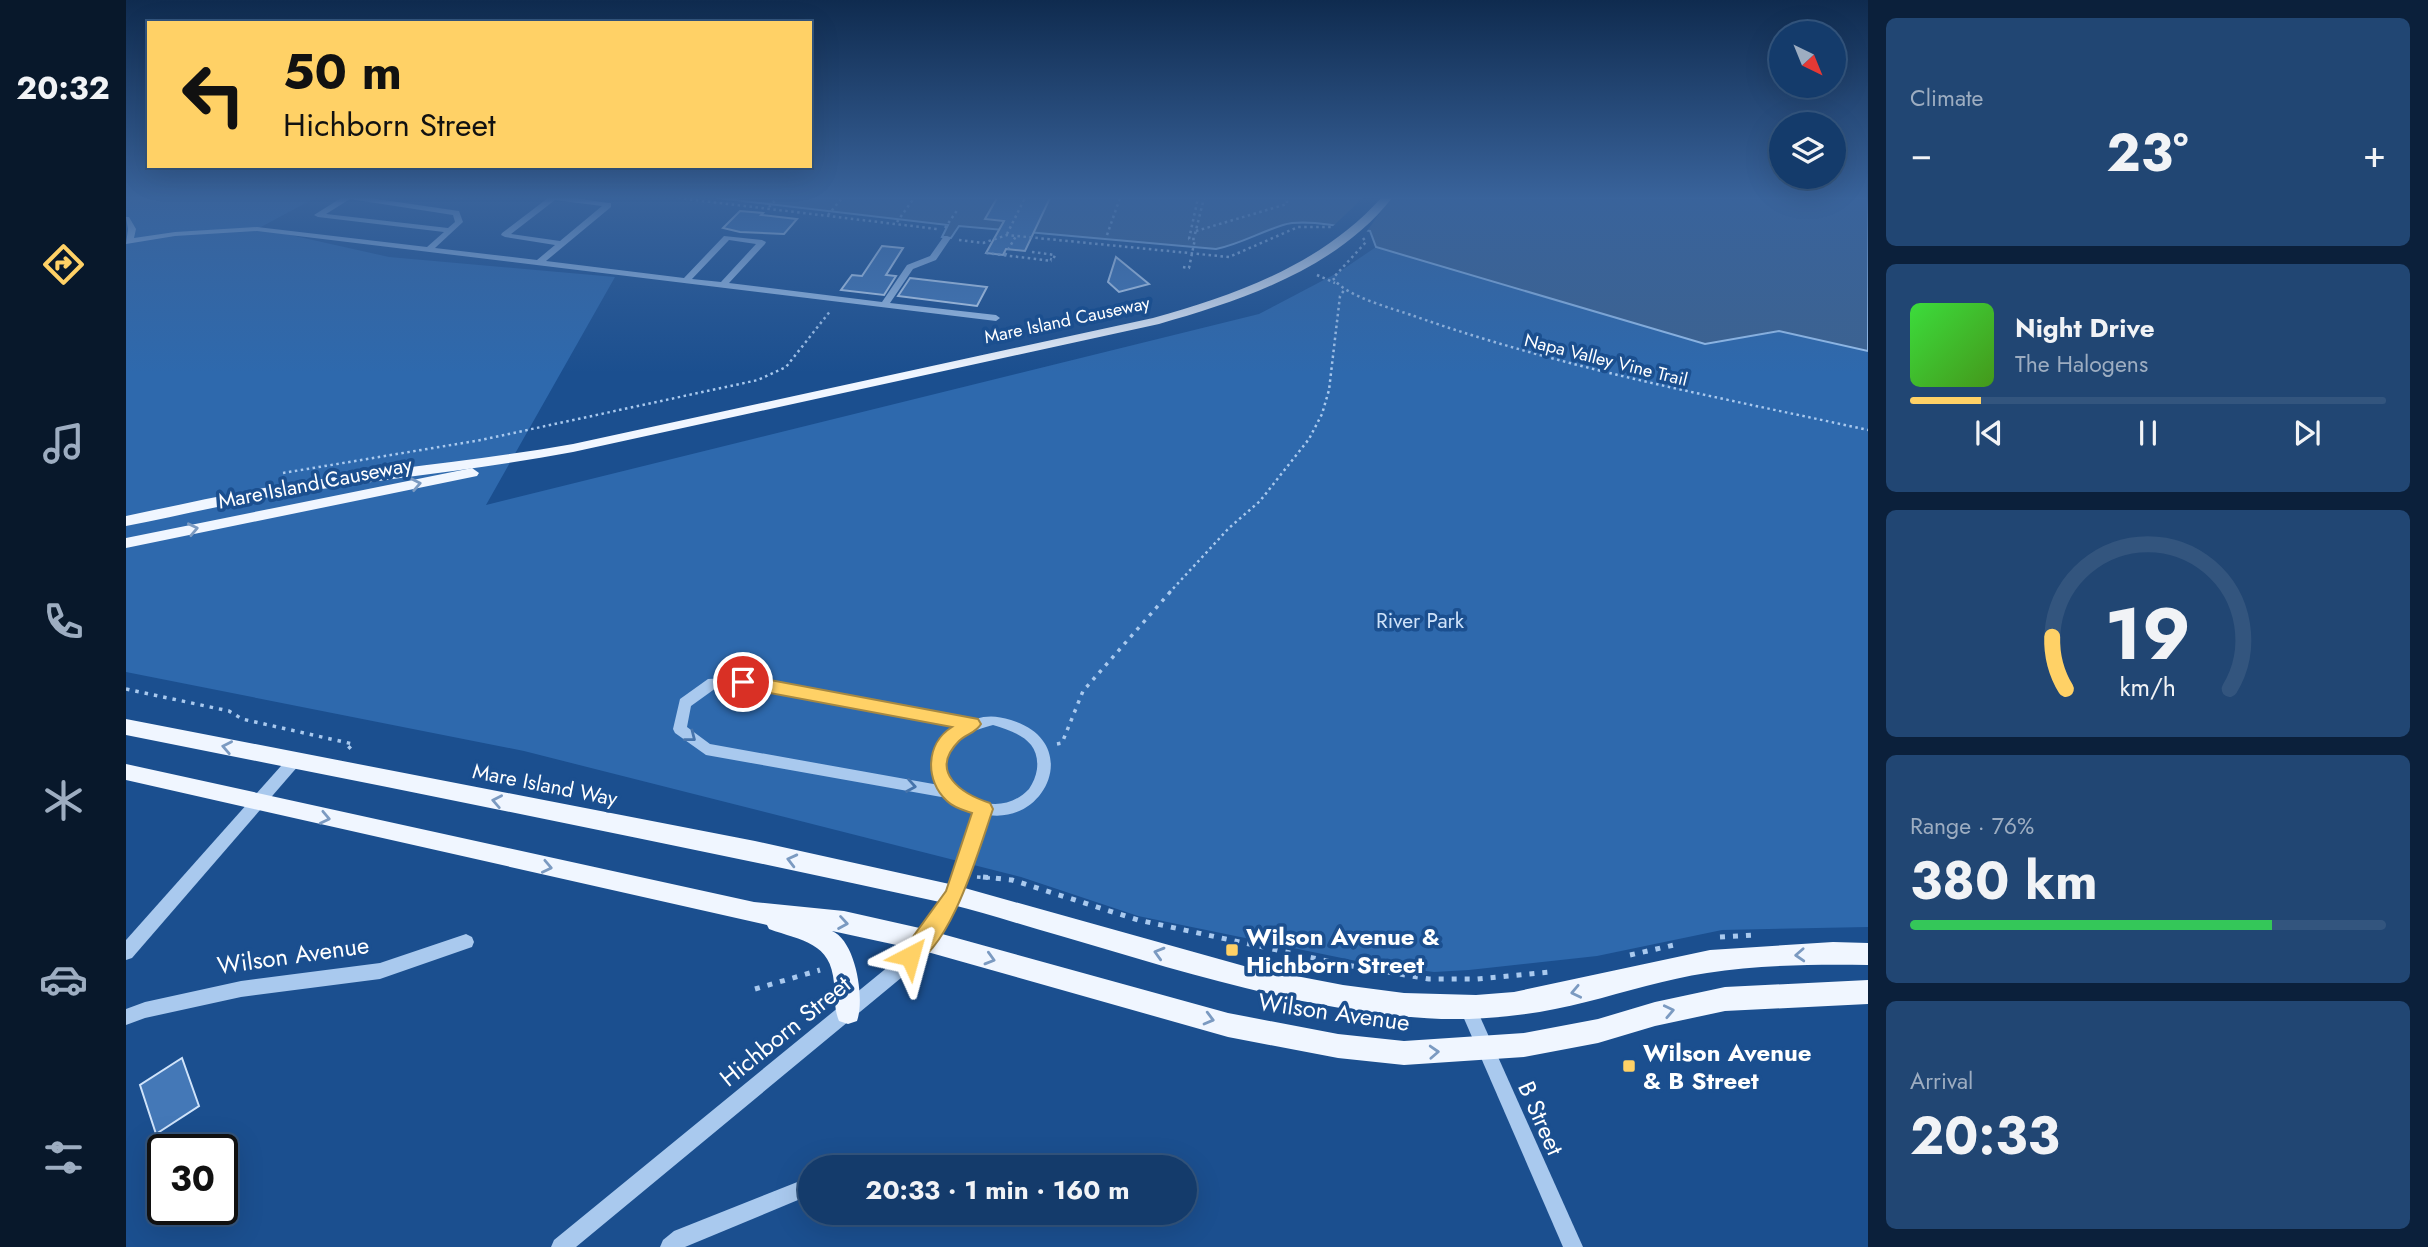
<!DOCTYPE html>
<meta charset="utf-8">
<style>
body{margin:0;font-family:Jost,sans-serif;background:#214673;color:#f1f3f6;height:100vh;display:flex;flex-direction:column;font-size:26px;white-space:nowrap}
*{box-sizing:border-box;margin:0}
p{font-size:23px;color:#9dadc1}
.icon{flex:none;width:38px;height:38px;fill:none;stroke:currentColor;stroke-width:2;stroke-linecap:round;stroke-linejoin:round}
.map{position:relative;flex:1;overflow:hidden}
.drawer{display:flex;flex-direction:column;gap:18px;padding:18px;background:#0b203b;width:560px}
.drawer>*{flex:none}
.banner{position:absolute;left:21px;top:21px;width:665px;height:147px;border-radius:0px;box-shadow:0 7px 28px #0002,0 0 0 2px #33557e;background:#ffd166;color:#111;overflow:hidden}
.needle{width:46px;rotate:137deg}
.buttons{position:absolute;left:1643px;top:21px;display:grid;gap:14px}
.buttons a{display:grid;place-items:center;width:77px;height:77px;border-radius:50%;background:#143b6b;box-shadow:0 7px 28px #0002,0 0 0 2px #33557e;font-size:35px}
.speed{position:absolute;left:21px;top:1134px;display:flex;gap:14px;font-size:35px;font-weight:700;text-align:center}
.speed>*{display:grid;place-content:center;width:91px;height:91px;border-radius:50%;background:#143b6b;box-shadow:0 7px 28px #0002,0 0 0 2px #33557e;line-height:1}
.speed .limit{border:4px solid #111;border-radius:10px;background:#fff;color:#111}
.pin{position:absolute;display:grid;place-items:center;width:60px;height:60px;color:#fff;margin:-30px;border:4px solid #fff;border-radius:50%;box-shadow:0 2px 7px #0007}
.me{position:absolute;width:77px;margin:-38px;rotate:39deg;stroke-linejoin:round;filter:drop-shadow(0 0 5px #0008)}
.turn{display:flex;align-items:center;gap:24px;height:147px;padding:0 21px;font-size:32px}
.turn .icon{width:91px;height:91px;stroke-width:2.5}
.turn b{display:block;font-size:49px;line-height:60px}
.big{font-size:52px;font-weight:700;line-height:1.1}
.drawer .card{flex:1;display:flex;flex-direction:column;justify-content:center;gap:10px;min-width:0;padding:0 24px;border-radius:10px;background:#214673}
.drawer .dial{align-items:center;gap:0}
.dial svg{height:182px;overflow:visible;fill:none;stroke:#33557e;stroke-width:7;stroke-linecap:round;text-anchor:middle}
.dial text{fill:#f1f3f6;stroke:none}
.song{display:flex;align-items:center;gap:21px}
.cover{width:84px;height:84px;border-radius:10px;background:linear-gradient(135deg,hsl(120 70% 55%),hsl(100 70% 35%))}
.played{height:7px;border-radius:4px;background:linear-gradient(90deg,#ffd166 15%,#33557e 15%)}
.keys{display:flex;justify-content:space-around;direction:ltr}
.heat{display:flex;justify-content:space-between;align-items:center;font-size:38px;direction:ltr}
.charge{height:10px;border-radius:5px;background:linear-gradient(90deg,#34c759 76%,#33557e 0)}
.trip{position:absolute;left:672px;top:1155px;width:399px;height:70px;border-radius:35px;background:#143b6b;box-shadow:0 7px 28px #0002,0 0 0 2px #33557e;font-weight:700;line-height:70px;text-align:center}
main{display:flex;flex:1;min-height:0}
.tab-bar{display:flex;flex-direction:column;width:126px;justify-content:space-around;align-items:center;background:#08182b;color:#9dadc1}
.tab-bar .icon{width:49px;height:49px}
.tab-bar .current{color:#ffd166}
.tab-bar b{font-size:32px;color:#f1f3f6}
.map>svg:first-child{display:block}
.green{fill:#2e69ad}
.water{fill:#3c6290;stroke:#9cc4f0;stroke-width:2}
.pier{fill:#1b4f8f}
.building{fill:#4478b7;stroke:#cfe3fa;stroke-width:2}
.lines{fill:none;stroke-linecap:round;stroke-linejoin:round}
.path-far2{stroke:#a9c9ee;stroke-width:2.5;stroke-dasharray:2.5 3.5;stroke-linecap:butt}
.path-far1{stroke:#a9c9ee;stroke-width:3.5;stroke-dasharray:3.5 6;stroke-linecap:butt}
.path{stroke:#a9c9ee;stroke-width:5;stroke-dasharray:5 8;stroke-linecap:butt}
.minor{fill:#a9c9ee;fill-rule:evenodd}
.major{fill:#f0f6ff;fill-rule:evenodd}
.oneway{stroke:#7b9ac1}
.oneway2{stroke:#4674ac}
.route{fill:#ffd166;stroke:#a68842;stroke-width:2}
.poi-dot{fill:#ffd166;stroke:#1b4f8f;stroke-width:2.5}
.labels{text-anchor:middle;dominant-baseline:central;stroke-width:7;stroke-linejoin:round;paint-order:stroke}
.far-street-label{font-size:18px;fill:#fff;stroke:#1b4f8f}
.street-label{font-size:21px;fill:#fff;stroke:#1b4f8f}
.park-label{font-size:21px;fill:#cfe3fa;stroke:#1b4f8f}
.near-poi-label{font-size:24px;font-weight:bold;fill:#fff;stroke:#1b4f8f;text-anchor:start}
.near-street-label{font-size:24px;fill:#fff;stroke:#1b4f8f}
</style>
<main>
<nav class="tab-bar">
<b>20:32</b>
<svg class="icon current" aria-label="directions" viewBox="0 0 24 24"><path d="M12 3l9 9-9 9-9-9zM9 14v-3h6M13 9l2 2-2 2"/></svg>
<svg class="icon" aria-label="music" viewBox="0 0 24 24"><path d="M9 18V5l10-2v13"/><circle cx="6" cy="18" r="3"/><circle cx="16" cy="16" r="3"/></svg>
<svg class="icon" aria-label="phone" viewBox="0 0 24 24"><path d="M5 4h4l2 5-3 2q2 4 5 5l2-3 5 2v4C11 20 4 13 5 4z"/></svg>
<svg class="icon" aria-label="climate" viewBox="0 0 24 24"><path d="M12 3v18M4 7l16 10M4 17L20 7"/></svg>
<svg class="icon" aria-label="car" viewBox="0 0 24 24"><path d="M5 17H2v-5l4-1 3-4h7l3 4 3 1v5h-3M9 17h6M6 11h13"/><circle cx="7" cy="17" r="2"/><circle cx="17" cy="17" r="2"/></svg>
<svg class="icon" aria-label="filters" viewBox="0 0 24 24"><path d="M4 7h16M4 17h16"/><circle cx="9" cy="7" r="2"/><circle cx="15" cy="17" r="2"/></svg>
</nav>
<div class="map">
<svg width="1742" height="1247" viewBox="0 0 1742 1247">
<rect width="100%" height="100%" fill="#1b4f8f"/>
<!-- green -->
<polygon class="green" points="6,198 189,198 133,228 263,257 489,277 360,505 1133,314 1213,272 1250,247 1244,231 1196,224 1167,224 1306,198 1742,334 1742,927 1596,930 1471,956 1343,970 1308,972 1245,964 1012,916 895,877 398,751 0,672 0,202"/>
<!-- water -->
<path class="water" d="M591,198H1742V351L1653,331L1579,344L1250,247L1244,231C1220,228 1180,218 1157,225C1134,232 1114,244 1090,249L833,226L825,238L816,237L822,225Z"/>
<!-- pier -->
<polygon class="pier" points="1237,198 1264,198 1239,234 1204,229"/>
<!-- building -->
<g class="building">
<polygon points="871,198 924,198 899,251 880,249 877,255 860,253 878,221 859,219"/>
<polygon points="614,211 637,213 635,215 671,219 658,234 614,232 597,228"/>
<polygon points="756,246 777,248 760,275 770,276 758,295 715,290 726,275 736,276"/>
<polygon points="990,257 1023,284 993,292 982,282"/>
<polygon points="784,278 861,287 851,306 772,296"/>
<polygon points="56,1058 73,1106 30,1134 14,1085"/>
</g>
<g class="lines">
<!-- path-far2 -->
<g class="path-far2">
<polyline points="328,198 340,198"/>
<polyline points="552,198 811,229"/>
<polyline points="643,207 651,198"/>
<polyline points="702,215 716,198"/>
<polyline points="771,222 788,198"/>
<polyline points="819,228 832,209"/>
<polyline points="1070,231 1161,204 1161,198"/>
<polyline points="881,234 899,198"/>
<polyline points="1069,234 1078,198"/>
<polyline points="981,235 994,198"/>
<path d="M1237,238L1240,242L1207,278C1220,297 1266,308 1288,316C1439,369 1587,396 1742,430"/>
<polyline points="1063,239 1072,198"/>
<polyline points="833,240 857,243 881,235 1103,257 1172,227 1208,227"/>
<polyline points="906,252 929,255 927,260 924,259"/>
<polyline points="860,253 926,261"/>
<polyline points="879,255 890,236"/>
<polyline points="1057,267 1063,268 1069,239 1062,239"/>
<polyline points="1191,275 1209,283"/>
<polyline points="157,473 355,440 632,380 660,367 705,310"/>
<polyline points="1043,593 1103,528 1134,501 1183,439 1196,414 1203,390 1214,296 1219,289"/>
</g>
<!-- path-far1 -->
<g class="path-far1">
<polyline points="0,689 103,711 116,719 227,744 221,750"/>
<polyline points="931,744 936,743 957,691 1045,591"/>
<polyline points="851,877 877,879"/>
</g>
<!-- path -->
<g class="path">
<polyline points="857,877 886,880 1012,920 1220,965 1303,979 1351,979 1425,972"/>
<polyline points="1594,937 1628,935"/>
<polyline points="1504,955 1548,945"/>
<polyline points="629,989 694,970"/>
</g>
<!-- minor -->
<g class="minor">
<path d="M215,198H244L333,211L337,222L309,248L411,260L429,245L379,237L375,235L376,233L422,198H449L482,203H485V207L420,261L558,278L598,236L636,240L640,242L639,244L603,283L756,302L781,265L804,256L818,236H821L825,238L810,260L787,269L764,303L870,315L874,318L870,321L131,231L49,236L0,244L2,229L0,217H3L10,229L8,238L49,232L131,227L301,247L318,232L192,217L188,215ZM224,199L327,215L329,222L322,228L200,214ZM429,200L476,206L434,241L385,234ZM603,240L630,244L595,282L566,279Z"/>
<path d="M617,677L849,719C863,715 871,716 885,720C956,741 922,824 862,815L833,900L804,945L775,978L450,1247H425L428,1240L763,966L792,935L821,892L849,812L831,806L821,798L580,755L549,733L547,729L554,699L582,679ZM617,687L832,727C810,740 802,761 813,785L584,744L561,727L565,706L590,688ZM867,725C890,732 914,740 911,769C910,776 907,783 903,789C856,839 764,750 867,725Z"/>
<polygon points="168,755 173,757 175,761 173,765 6,958 0,960 0,940 163,757"/>
<polygon points="340,934 346,937 348,942 346,947 254,979 115,997 19,1018 0,1025 0,1009 19,1002 115,981 254,963"/>
<polygon points="1341,999 1347,1001 1457,1247 1437,1247 1333,1007 1335,1001"/>
<polygon points="684,1177 684,1195 559,1247 534,1247 537,1240 548,1231"/>
<polygon points="774,1213 799,1213 800,1214 797,1221 790,1224 777,1220"/>
</g>
<!-- major -->
<g class="major">
<path d="M1255,198H1266C1210,269 1117,300 1033,324L447,452C351,470 253,479 157,495C104,503 52,516 0,526V516C52,505 104,493 157,485C253,469 351,461 447,444L1027,318C1110,295 1196,264 1255,198Z"/>
<polygon points="346,468 353,473 351,476 0,548 0,538"/>
<path d="M0,719L629,841L828,885L1118,966L1217,985L1278,993L1350,995L1388,992L1584,950L1707,942L1742,943V965C1690,964 1633,965 1581,973C1540,979 1500,992 1460,1002C1399,1018 1336,1023 1274,1016C1157,1004 1047,969 935,936C898,926 861,913 823,904C550,844 275,790 0,735Z"/>
<path d="M0,764L628,902L718,911L798,929L1102,1013L1212,1034L1278,1041L1398,1033L1472,1019L1529,1002L1599,987L1742,980V1004L1599,1011L1529,1026L1472,1043L1398,1057L1278,1065L1212,1058L1102,1037L798,951L706,931C730,941 739,999 731,1021L722,1024L713,1021C708,1009 709,996 708,983C705,942 676,941 643,929L641,925L0,780Z"/>
</g>
</g>
<!-- one-way arrows -->
<defs><path id="oneway-chevron" d="M-2-3.5L2.5 0L-2 3.5" fill="none" stroke-width="1.6" stroke-linecap="round" stroke-linejoin="round" transform="scale(1.75)"/></defs>
<g class="oneway">
<use href="#oneway-chevron" transform="translate(290 484) rotate(-11)"/>
<use href="#oneway-chevron" transform="translate(67 529) rotate(-12)"/>
<use href="#oneway-chevron" transform="translate(101 747) rotate(-169)"/>
<use href="#oneway-chevron" transform="translate(371 801) rotate(-169)"/>
<use href="#oneway-chevron" transform="translate(199 818) rotate(12)"/>
<use href="#oneway-chevron" transform="translate(666 860) rotate(-166)"/>
<use href="#oneway-chevron" transform="translate(421 867) rotate(12)"/>
<use href="#oneway-chevron" transform="translate(717 923) rotate(9)"/>
<use href="#oneway-chevron" transform="translate(1033 953) rotate(-164)"/>
<use href="#oneway-chevron" transform="translate(1674 955) rotate(177)"/>
<use href="#oneway-chevron" transform="translate(864 959) rotate(16)"/>
<use href="#oneway-chevron" transform="translate(1450 992) rotate(168)"/>
<use href="#oneway-chevron" transform="translate(1543 1011) rotate(-12)"/>
<use href="#oneway-chevron" transform="translate(1083 1019) rotate(15)"/>
<use href="#oneway-chevron" transform="translate(1308 1052) rotate(-3)"/>
</g>
<g class="oneway2">
<use href="#oneway-chevron" transform="translate(565 737) rotate(38)"/>
<use href="#oneway-chevron" transform="translate(785 786) rotate(10)"/>
</g>
<!-- sky -->
<linearGradient id="sky" x2="0" y2="1"><stop stop-color="#0f2b4f"/><stop offset="0.53" stop-color="#39639b"/><stop offset="1" stop-color="#39639b" stop-opacity="0"/></linearGradient>
<rect width="1742" height="373" fill="url(#sky)"/>
<!-- route -->
<path class="route" d="M617,675L852,719L855,724C850,733 840,734 833,741C802,772 836,794 864,803L867,809C853,849 825,950 784,966L777,963L773,956L820,891L846,813C837,810 828,808 821,801C799,781 799,744 826,727L617,688L611,687L608,682L611,677Z"/>
<!-- markers -->
<g class="poi-dot">
<rect x="1099" y="943" width="14" height="14" rx="3.5"/>
<rect x="1496" y="1059" width="14" height="14" rx="3.5"/>
</g>
<g class="labels">
<!-- far-street labels -->
<g class="far-street-label">
<text transform="translate(941 320) rotate(-12)">Mare Island Causeway</text>
<text transform="translate(1480 360) rotate(14)">Napa Valley Vine Trail</text>
</g>
<!-- street labels -->
<g class="street-label">
<text transform="translate(189 483) rotate(-11)">Mare Island Causeway</text>
<text transform="translate(419 785) rotate(11)">Mare Island Way</text>
</g>
<!-- park labels -->
<g class="park-label">
<text x="1294" y="621">River Park</text>
</g>
<!-- near-poi labels -->
<g class="near-poi-label">
<text x="1120" y="936">Wilson Avenue &amp;<tspan x="1120" dy="28">Hichborn Street</tspan></text>
<text x="1517" y="1052">Wilson Avenue<tspan x="1517" dy="28">&amp; B Street</tspan></text>
</g>
<!-- near-street labels -->
<g class="near-street-label">
<text transform="translate(167 955) rotate(-8)">Wilson Avenue</text>
<text transform="translate(1208 1012) rotate(8)">Wilson Avenue</text>
<text transform="translate(659 1031) rotate(-39)">Hichborn Street</text>
<text transform="translate(1415 1118) rotate(66)">B Street</text>
</g>
</g>
</svg>
<div class="buttons">
<a><svg class="needle" viewBox="-14 -14 28 28"><path d="M0-13l5 13h-10z" fill="#e53935"/><path d="M0 13l5-13h-10z" fill="#9dadc1"/></svg></a>
<a><svg class="icon" aria-label="layers" viewBox="0 0 24 24"><path d="M12 4l9 5-9 5-9-5zM3 14l9 5 9-5"/></svg></a>
</div>
<div class="speed"><div class="limit">30</div></div>
<div class="pin" style="left:617px;top:682px;background:#d93025"><svg class="icon" aria-label="arrive" viewBox="0 0 24 24"><path d="M6 21V4h12l-3 4 3 4H6"/></svg></div>
<svg class="me" style="left:784px;top:956px" viewBox="-20 -20 40 40"><path d="M0-17L14 15 0 8-14 15z" fill="#ffd166" stroke="#fff" stroke-width="4"/></svg>
<div class="trip">20:33 · 1 min · 160 m</div>
<div class="banner">
<div class="turn"><svg class="icon" aria-label="left" viewBox="0 0 24 24"><path d="M17 20v-9H6M10 6l-5 5 5 5"/></svg><div><b>50 m</b>Hichborn Street</div></div>
</div>
</div>
<section class="drawer">
<div class="card"><p>Climate</p>
<div class="heat"><a>−</a><b class="big">23°</b><a>+</a></div>
</div>
<div class="card">
<div class="song"><i class="cover"></i><div><b>Night Drive</b><p>The Halogens</p></div></div>
<div class="played"></div>
<div class="keys"><svg class="icon" aria-label="previous" viewBox="0 0 24 24"><path d="M18 5L8 12l10 7zM5 5v14"/></svg><svg class="icon" aria-label="pause" viewBox="0 0 24 24"><path d="M8 5v14M16 5v14"/></svg><svg class="icon" aria-label="next" viewBox="0 0 24 24"><path d="M6 5l10 7-10 7zM19 5v14"/></svg></div>
</div>
<div class="card dial"><svg viewBox="0 0 100 80">
<path d="M14 69A42 42 0 1 1 86 69"/>
<path d="M14 69A42 42 0 0 1 8 46" stroke="#ffd166"/>
<text x="50" y="56" font-size="32" font-weight="700">19</text>
<text x="50" y="72" font-size="11">km/h</text>
</svg></div>
<div class="card"><p>Range · 76%</p><b class="big">380 km</b><div class="charge"></div></div>
<div class="card"><p>Arrival</p><b class="big">20:33</b></div>
</section>
</main>
